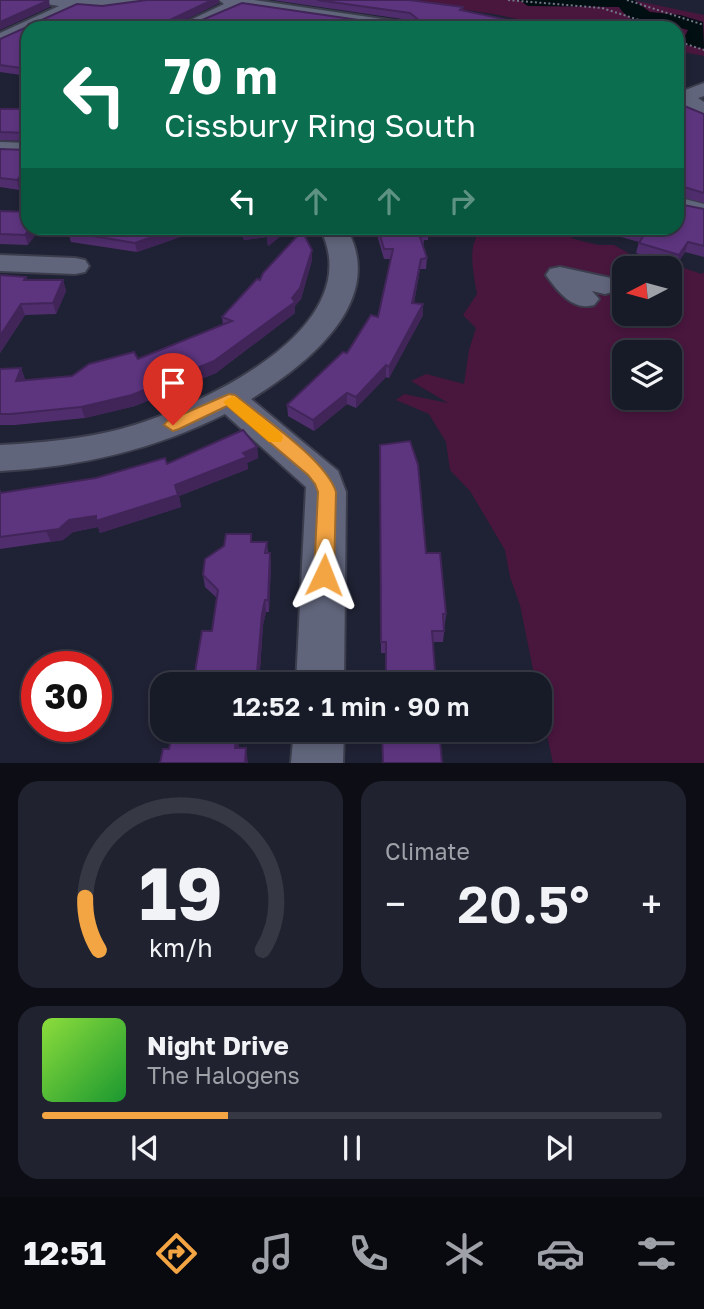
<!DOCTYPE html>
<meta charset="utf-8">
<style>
body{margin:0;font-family:"Golos Text",sans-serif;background:#20232f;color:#f1f3f6;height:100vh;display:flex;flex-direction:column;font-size:26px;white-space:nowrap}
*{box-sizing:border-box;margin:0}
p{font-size:23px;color:#9ea1a7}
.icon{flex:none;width:38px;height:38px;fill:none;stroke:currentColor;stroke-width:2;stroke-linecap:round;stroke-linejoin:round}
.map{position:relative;height:763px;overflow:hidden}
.drawer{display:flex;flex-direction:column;gap:18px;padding:18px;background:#0d0e15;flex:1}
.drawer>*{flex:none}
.top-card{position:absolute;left:21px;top:21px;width:663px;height:214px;border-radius:21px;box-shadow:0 4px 10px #0003,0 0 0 2px #363844;background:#0b6e4f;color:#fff;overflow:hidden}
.needle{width:46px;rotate:264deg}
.tools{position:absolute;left:612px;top:256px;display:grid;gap:14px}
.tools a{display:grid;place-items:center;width:70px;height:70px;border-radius:14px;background:#171a27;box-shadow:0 4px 10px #0003,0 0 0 2px #363844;font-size:35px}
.speed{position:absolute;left:21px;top:651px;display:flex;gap:14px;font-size:35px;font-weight:700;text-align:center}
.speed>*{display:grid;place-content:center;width:91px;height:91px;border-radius:50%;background:#171a27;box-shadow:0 4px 10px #0003,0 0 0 2px #363844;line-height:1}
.speed .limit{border:10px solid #d22;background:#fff;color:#111}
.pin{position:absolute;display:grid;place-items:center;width:60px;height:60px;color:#fff;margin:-72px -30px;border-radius:50% 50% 50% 0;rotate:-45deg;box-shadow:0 0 7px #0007}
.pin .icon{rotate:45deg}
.me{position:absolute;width:77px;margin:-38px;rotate:2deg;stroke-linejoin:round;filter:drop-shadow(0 0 5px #0008)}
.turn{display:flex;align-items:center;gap:24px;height:147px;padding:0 28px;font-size:32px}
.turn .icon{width:91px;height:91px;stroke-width:2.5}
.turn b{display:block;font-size:49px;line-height:60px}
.lanes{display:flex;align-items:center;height:66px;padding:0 28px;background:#0003;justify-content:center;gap:35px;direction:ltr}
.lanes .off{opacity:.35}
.big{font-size:52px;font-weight:600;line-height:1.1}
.drawer .card{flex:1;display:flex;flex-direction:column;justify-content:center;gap:10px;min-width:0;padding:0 24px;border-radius:21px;background:#20232f}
.drawer .dial{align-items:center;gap:0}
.dial svg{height:182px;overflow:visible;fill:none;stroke:#363844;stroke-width:7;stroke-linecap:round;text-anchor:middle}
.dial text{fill:#f1f3f6;stroke:none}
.song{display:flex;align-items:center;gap:21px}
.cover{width:84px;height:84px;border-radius:10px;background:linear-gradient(135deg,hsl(90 70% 55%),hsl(130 70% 35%))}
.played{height:7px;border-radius:4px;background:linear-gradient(90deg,#f3a443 30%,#363844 30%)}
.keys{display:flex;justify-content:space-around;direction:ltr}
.heat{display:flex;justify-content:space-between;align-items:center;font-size:38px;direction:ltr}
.drawer .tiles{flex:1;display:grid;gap:18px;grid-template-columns:1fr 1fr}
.card:last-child{grid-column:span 2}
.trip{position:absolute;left:150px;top:672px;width:402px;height:70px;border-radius:21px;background:#171a27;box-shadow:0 4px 10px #0003,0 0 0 2px #363844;font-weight:600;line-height:70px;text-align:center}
.tabs{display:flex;height:112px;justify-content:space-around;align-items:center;background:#090a10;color:#9ea1a7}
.tabs .icon{width:49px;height:49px}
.tabs .current{color:#f3a443}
.tabs b{font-size:32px;color:#f1f3f6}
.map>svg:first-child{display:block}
.green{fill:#49163e;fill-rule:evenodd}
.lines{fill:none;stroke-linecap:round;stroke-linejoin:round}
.river{fill:#010e12;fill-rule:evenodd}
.minor-casing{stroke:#3b3d4c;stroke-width:4}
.path{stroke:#757787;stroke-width:2;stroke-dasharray:2 2.5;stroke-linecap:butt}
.minor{fill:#61657b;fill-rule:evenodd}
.wall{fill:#502e6d}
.shaded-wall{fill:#412559}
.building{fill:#5d357f;stroke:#412559;stroke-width:2}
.route{fill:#f3a443;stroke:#9e6b2c;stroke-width:2}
.slow{fill:#f59e0b}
</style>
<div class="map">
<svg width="704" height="763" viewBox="0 0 704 763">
<rect width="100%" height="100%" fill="#1f2234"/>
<!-- green -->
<g class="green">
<polygon points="394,0 632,0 704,15 704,56 677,51 677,28 557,28 494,14"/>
<path d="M484,228H551L574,239L598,245H614L630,254L644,255L702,274L704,272V763H553L541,707V684H536L520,605L510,577L505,550L470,491L450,470L446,442L429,414L396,400L404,394L448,403L411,381L426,374L464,384L469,350L476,328L463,315L477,294C474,274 465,242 484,228ZM625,268H670V313H625ZM625,352H670V397H625Z"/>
</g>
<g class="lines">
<!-- river -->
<path class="river" d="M519,0H634L650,12L680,15L703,22L704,49L686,45L683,40L688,30C665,23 633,30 619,7L528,6Z"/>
<defs>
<g id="minor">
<polygon points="39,0 155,0 148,4 103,10 78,8 36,28 28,28 28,32 0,44 0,33 59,6 41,3"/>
<polygon points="219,0 254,0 409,23 417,28 379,28 242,7 195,28 174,28 224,4"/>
<polygon points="704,83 704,96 698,98 704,102 704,116 685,108 677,96 680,92"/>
<polygon points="0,142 28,143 28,157 0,156"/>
<polygon points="677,197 704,204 704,218 677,212"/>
<path d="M320,228H345L348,231C386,303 305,366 251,399L338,471L346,492L344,684H296L306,487L225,414C154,450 79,467 0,471V445C40,443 82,439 121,429C196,408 372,330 320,228Z"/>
<polygon points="0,255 75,258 85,260 89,266 85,272 75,274 0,271"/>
<path d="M560,267L615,279L619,285L615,291L605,294L592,291L599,299L594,305C573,311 558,292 546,275L550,269Z"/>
<polygon points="294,730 344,730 343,763 291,763"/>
</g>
</defs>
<!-- minor casing -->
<use href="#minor" class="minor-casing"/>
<!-- path -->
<g class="path">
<polyline points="508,0 602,8 664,28"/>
<polyline points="627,0 704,25"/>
<polyline points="677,41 704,50"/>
</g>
<!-- minor -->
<use href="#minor" class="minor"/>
</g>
<!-- wall -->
<g class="wall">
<polygon points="272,0 409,0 463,7 463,10 545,28 28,28 28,76 0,72 0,39 35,23 102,6 219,3 179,23 414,24 409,20"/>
<polygon points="677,103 704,114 704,203 678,196 678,204 704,209 704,257 685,252 676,266 636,253 639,242 589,228 677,228"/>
<polygon points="0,109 20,109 23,118 28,118 28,185 24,184 19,190 0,187 0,149 27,150 27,141 0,140"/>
<polygon points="0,211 28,212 28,245 0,244"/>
<polygon points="73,228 206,228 137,252 71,242 68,232"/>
<polygon points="240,228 291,228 268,246 267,237 244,240"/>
<polygon points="375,228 429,228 428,240 424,240 423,247 427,258 426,269 420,269 414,303 423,304 423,315 389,378 386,377 356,408 347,404 314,431 288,416 287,405 347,353 378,317 391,259 384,259"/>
<polygon points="312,250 312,260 301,299 295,306 295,313 216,373 135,406 85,418 15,425 0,425 0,369 21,368 25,380 72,376 138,359 223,325 222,317 260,280"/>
<polygon points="0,275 26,277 27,280 63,280 66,291 56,314 25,315 0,353"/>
<polygon points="257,447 258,458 247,463 248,469 179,496 181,507 100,533 98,527 73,532 63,540 0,549 0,489 1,493 96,478"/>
<polygon points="380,457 426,553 446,614 443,642 433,642 436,684 385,684 385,653 381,653"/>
<polygon points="252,542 267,542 268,553 271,564 269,612 266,612 263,625 259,684 193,684 212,631 217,598 205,587 203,575"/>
</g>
<!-- shaded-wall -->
<g class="shaded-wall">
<polygon points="49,0 50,7 0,30 0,22"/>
<polygon points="212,0 219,0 219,3 171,27 170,20"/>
<polygon points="21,175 24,184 19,190 17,180"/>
<polygon points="30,228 41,228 28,245 25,235"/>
<polygon points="178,228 206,228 137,252 135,243"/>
<polygon points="267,228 291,228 268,246 267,237 244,240 243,230"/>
<polygon points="688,242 685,252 676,266 679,255"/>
<polygon points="312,250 312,260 301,299 295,306 295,313 216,373 135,406 85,418 81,407 292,298"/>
<polygon points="421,259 420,269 412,314 412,303"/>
<polygon points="63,280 66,291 56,314 53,303"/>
<polygon points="21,304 25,315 0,353 0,336"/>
<polygon points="423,304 423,315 389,378 389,367"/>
<polygon points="386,365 386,377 356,408 356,397"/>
<polygon points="21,368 25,379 20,392 16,381"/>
<polygon points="347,393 347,404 314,431 313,420"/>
<polygon points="257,447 258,458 247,463 248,469 179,496 181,507 100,533 98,527 73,532 63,540 51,542 46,531 69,520 175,485"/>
<polygon points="270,553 271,564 269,612 268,600"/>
<polygon points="265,600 266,612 263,625 259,684 256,684 262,614"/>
<polygon points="237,730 241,730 237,759 235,748"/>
<polygon points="246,748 248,763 245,763"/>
</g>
<!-- building -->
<g class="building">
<polygon points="0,0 49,0 0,22"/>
<polygon points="147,0 212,0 170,20 173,24 195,23 242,3 379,23 417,24 420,21 410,13 317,0 409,0 463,7 460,10 545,28 28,28 28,69 0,65 0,39 27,27 29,24 35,23 77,4 102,6"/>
<polygon points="677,103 704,114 704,193 678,185 678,204 704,209 704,246 688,242 679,255 639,243 645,233 625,228 677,228"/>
<polygon points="0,109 20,109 21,118 28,118 28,175 21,175 17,180 0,178 0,149 27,150 28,133 0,132"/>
<polygon points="0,211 28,212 28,228 30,228 25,235 0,234"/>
<polygon points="73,228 178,228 135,243 68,232"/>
<polygon points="242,228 265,228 243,230"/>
<polygon points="267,228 278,228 267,236"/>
<polygon points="378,228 428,228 429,230 423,230 425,236 420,237 427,258 421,259 412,303 423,304 389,367 386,365 356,397 347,393 313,420 287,405 343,352 347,353 371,315 378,317 393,249 384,249"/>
<polygon points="302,231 312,250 300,288 292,298 295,302 214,361 132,395 81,407 11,414 0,414 0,369 21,368 16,381 72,376 89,364 134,352 138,359 232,321 222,317 257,279 260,280 263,273"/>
<polygon points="0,275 26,277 24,280 63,280 53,303 21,304 0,336"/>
<polygon points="243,430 257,447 243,453 247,457 175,485 178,495 96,521 96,516 69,520 59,529 0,537 0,493 96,478 165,458 167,464"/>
<polygon points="410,441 418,465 426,553 440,553 446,614 443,614 444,631 432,631 436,684 386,684 386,642 381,642 380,445"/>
<polygon points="226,534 251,534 251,542 267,542 265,553 270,553 268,600 265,600 262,614 256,684 193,684 202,631 212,631 218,590 203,575 205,559 224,546"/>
<polygon points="173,730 237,730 235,748 246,748 245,763 160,763 163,749 169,749"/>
<polygon points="382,730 439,730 442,763 383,763"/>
</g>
<!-- route -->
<path class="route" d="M229,394L235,395C263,418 326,460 336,492L334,575L331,581L324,583L317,581L314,575L318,492L315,484L308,475L227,406L179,429L173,431L164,425L167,421Z"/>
<!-- slow -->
<polygon class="slow" points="232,396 237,398 281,433 283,438 281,442 269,442 226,405 223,402"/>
</svg>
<div class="tools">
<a><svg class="needle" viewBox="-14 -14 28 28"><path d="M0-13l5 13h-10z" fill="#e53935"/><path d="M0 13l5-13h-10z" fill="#9ea1a7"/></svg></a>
<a><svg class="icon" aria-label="layers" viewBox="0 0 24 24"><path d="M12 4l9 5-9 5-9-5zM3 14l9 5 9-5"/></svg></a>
</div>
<div class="speed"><div class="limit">30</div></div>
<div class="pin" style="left:173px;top:425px;background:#d93025"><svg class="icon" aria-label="arrive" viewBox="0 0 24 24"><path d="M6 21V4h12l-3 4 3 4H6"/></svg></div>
<svg class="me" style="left:324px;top:575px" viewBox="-20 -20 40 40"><path d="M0-17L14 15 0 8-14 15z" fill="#f3a443" stroke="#fff" stroke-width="4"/></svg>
<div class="trip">12:52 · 1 min · 90 m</div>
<div class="top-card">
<div class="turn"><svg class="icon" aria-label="left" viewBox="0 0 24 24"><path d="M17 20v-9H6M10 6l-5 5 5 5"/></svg><div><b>70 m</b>Cissbury Ring South</div></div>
<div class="lanes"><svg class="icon" aria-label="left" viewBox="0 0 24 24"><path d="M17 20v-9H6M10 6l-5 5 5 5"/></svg><svg class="icon off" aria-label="ahead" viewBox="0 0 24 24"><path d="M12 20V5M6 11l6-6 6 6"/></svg><svg class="icon off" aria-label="ahead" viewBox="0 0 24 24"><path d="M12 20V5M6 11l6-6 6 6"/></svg><svg class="icon off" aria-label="right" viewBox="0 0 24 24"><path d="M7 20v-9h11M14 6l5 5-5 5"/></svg></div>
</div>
</div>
<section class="drawer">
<div class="tiles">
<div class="card dial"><svg viewBox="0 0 100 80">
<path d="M14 69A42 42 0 1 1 86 69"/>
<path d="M14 69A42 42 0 0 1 8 46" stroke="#f3a443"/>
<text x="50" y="56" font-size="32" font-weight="700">19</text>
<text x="50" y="72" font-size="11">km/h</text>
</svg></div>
<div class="card"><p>Climate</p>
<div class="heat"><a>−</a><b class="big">20.5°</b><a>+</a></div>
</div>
<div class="card">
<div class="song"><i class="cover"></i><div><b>Night Drive</b><p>The Halogens</p></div></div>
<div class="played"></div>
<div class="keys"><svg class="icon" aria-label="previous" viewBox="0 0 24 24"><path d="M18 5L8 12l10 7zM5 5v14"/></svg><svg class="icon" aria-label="pause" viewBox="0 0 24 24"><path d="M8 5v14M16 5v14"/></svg><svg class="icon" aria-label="next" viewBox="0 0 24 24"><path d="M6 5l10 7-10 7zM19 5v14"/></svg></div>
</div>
</div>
</section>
<nav class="tabs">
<b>12:51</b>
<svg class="icon current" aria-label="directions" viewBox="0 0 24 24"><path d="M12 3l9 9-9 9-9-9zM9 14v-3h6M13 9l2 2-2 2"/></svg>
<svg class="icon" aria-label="music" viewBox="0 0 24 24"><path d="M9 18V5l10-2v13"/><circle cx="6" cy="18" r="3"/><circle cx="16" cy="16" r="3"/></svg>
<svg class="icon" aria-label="phone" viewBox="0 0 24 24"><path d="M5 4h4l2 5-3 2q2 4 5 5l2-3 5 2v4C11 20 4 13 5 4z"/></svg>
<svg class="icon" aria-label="climate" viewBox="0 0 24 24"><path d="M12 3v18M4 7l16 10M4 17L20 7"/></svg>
<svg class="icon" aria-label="car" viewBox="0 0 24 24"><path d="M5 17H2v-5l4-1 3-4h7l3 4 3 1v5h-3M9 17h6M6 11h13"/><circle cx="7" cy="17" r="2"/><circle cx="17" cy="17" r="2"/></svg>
<svg class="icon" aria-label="filters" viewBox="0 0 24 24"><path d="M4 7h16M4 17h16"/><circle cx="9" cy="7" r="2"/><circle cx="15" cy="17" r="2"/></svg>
</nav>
